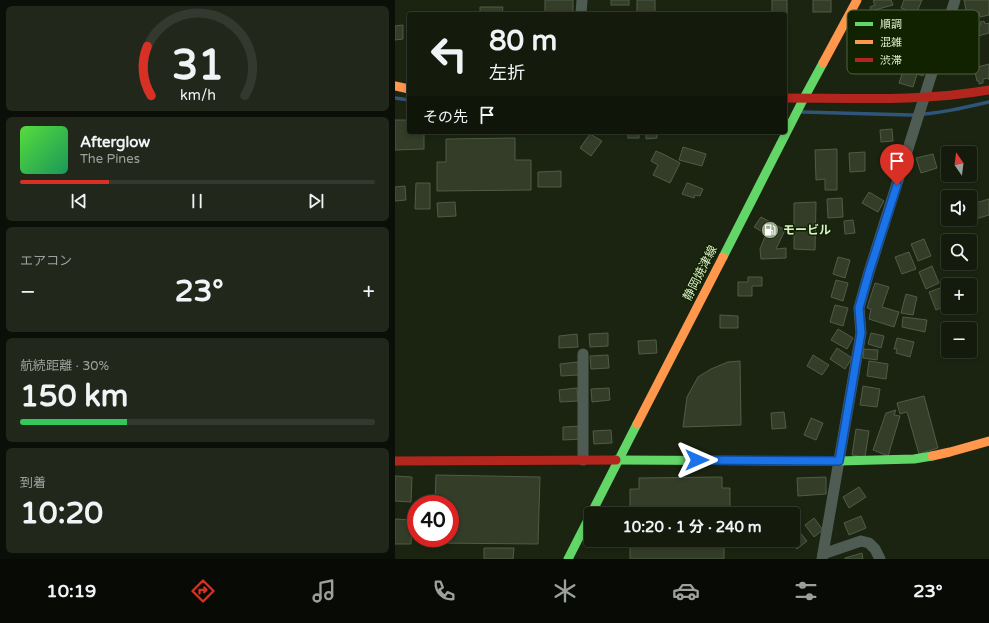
<!DOCTYPE html>
<html lang="ja">
<meta charset="utf-8">
<style>
body{margin:0;font-family:"Varela Round","Noto Sans JP",sans-serif;background:#21281b;color:#f1f3f6;height:100vh;display:flex;flex-direction:column;font-size:15px;white-space:nowrap}
*{box-sizing:border-box;margin:0}
p{font-size:13px;color:#9da19d}
.icon{flex:none;width:22px;height:22px;fill:none;stroke:currentColor;stroke-width:2;stroke-linecap:round;stroke-linejoin:round}
.map{position:relative;flex:1;overflow:hidden}
.details{display:flex;flex-direction:column;gap:6px;padding:6px;background:#0b0f07;width:395px}
.details>*{flex:none}
.top-card{position:absolute;left:12px;top:12px;width:380px;height:122px;border-radius:4px;box-shadow:0 2px 6px #0003,0 0 0 1px #33392e;background:#141b0d;color:#f1f3f6;overflow:hidden}
.needle{width:26px;rotate:346deg}
.fabs{position:absolute;left:546px;top:146px;display:grid;gap:8px}
.fabs a{display:grid;place-items:center;width:36px;height:36px;border-radius:4px;background:#141b0d;box-shadow:0 2px 6px #0003,0 0 0 1px #33392e;font-size:20px}
.speed{position:absolute;left:12px;top:495px;display:flex;gap:8px;font-size:20px;font-weight:700;text-align:center}
.speed>*{display:grid;place-content:center;width:52px;height:52px;border-radius:50%;background:#141b0d;box-shadow:0 2px 6px #0003,0 0 0 1px #33392e;line-height:1}
.speed .limit{border:6px solid #d22;background:#fff;color:#111}
.pin{position:absolute;display:grid;place-items:center;width:34px;height:34px;color:#fff;margin:-41px -17px;border-radius:50% 50% 50% 0;rotate:-45deg;box-shadow:0 0 4px #0007}
.pin .icon{rotate:45deg}
.me{position:absolute;width:44px;margin:-22px;rotate:90deg;stroke-linejoin:round;filter:drop-shadow(0 0 3px #0008)}
.turn{display:flex;align-items:center;gap:14px;height:84px;padding:0 16px;font-size:18px}
.turn .icon{width:52px;height:52px;stroke-width:2.5}
.turn b{display:block;font-size:28px;line-height:34px}
.then{display:flex;align-items:center;height:38px;padding:0 16px;background:#0003;gap:8px;font-size:15px}
.big{font-size:30px;font-weight:700;line-height:1.1}
.details .card{flex:1;display:flex;flex-direction:column;justify-content:center;gap:6px;min-width:0;padding:0 14px;border-radius:6px;background:#21281b}
.details .dial{align-items:center;gap:0}
.dial svg{height:104px;overflow:visible;fill:none;stroke:#33392e;stroke-width:7;stroke-linecap:round;text-anchor:middle}
.dial text{fill:#f1f3f6;stroke:none}
.song{display:flex;align-items:center;gap:12px}
.cover{width:48px;height:48px;border-radius:6px;background:linear-gradient(135deg,hsl(110 70% 55%),hsl(150 70% 35%))}
.played{height:4px;border-radius:2px;background:linear-gradient(90deg,#d93025 25%,#33392e 25%)}
.keys{display:flex;justify-content:space-around;direction:ltr}
.heat{display:flex;justify-content:space-between;align-items:center;font-size:22px;direction:ltr}
.charge{height:6px;border-radius:3px;background:linear-gradient(90deg,#34c759 30%,#33392e 0)}
.trip{position:absolute;left:189px;top:507px;width:216px;height:40px;border-radius:4px;background:#141b0d;box-shadow:0 2px 6px #0003,0 0 0 1px #33392e;font-weight:700;line-height:40px;text-align:center}
.dock{display:flex;height:64px;justify-content:space-around;align-items:center;background:#080b05;color:#9da19d}
.dock .icon{width:28px;height:28px}
.dock .selected{color:#d93025}
.dock b{font-size:18px;color:#f1f3f6}
main{display:flex;flex:1;min-height:0}
.map>svg:first-child{display:block}
.lines{fill:none;stroke-linecap:round;stroke-linejoin:round}
.stream{stroke:#30557b;stroke-width:3.5}
.building{fill:#333d28;stroke:#515c46}
.street{stroke:#4e5c54;stroke-width:11}
.fast{stroke:#63d668;stroke-width:9}
.slow{stroke:#ff974d;stroke-width:9}
.jam{stroke:#b3261e;stroke-width:9}
.route-casing{stroke:#114b97;stroke-width:10}
.route{stroke:#1a73e8;stroke-width:7}
.labels{text-anchor:middle;dominant-baseline:central;stroke-width:3;stroke-linejoin:round;paint-order:stroke}
.poi-label{font-size:12px;font-weight:bold;fill:#ddf0ce;stroke:#112201;text-anchor:start}
.street-label{font-size:12px;fill:#ddf0ce;stroke:#112201}
.key{fill:#112201;stroke:#4e603e;stroke-width:1}
.key-label{font-size:11px;fill:#ddf0ce}
</style>
<main>
<section class="details">
<div class="card dial"><svg viewBox="0 0 100 80">
<path d="M14 69A42 42 0 1 1 86 69"/>
<path d="M14 69A42 42 0 0 1 11 31" stroke="#d93025"/>
<text x="50" y="56" font-size="32" font-weight="700">31</text>
<text x="50" y="72" font-size="11">km/h</text>
</svg></div>
<div class="card">
<div class="song"><i class="cover"></i><div><b>Afterglow</b><p>The Pines</p></div></div>
<div class="played"></div>
<div class="keys"><svg class="icon" aria-label="previous" viewBox="0 0 24 24"><path d="M18 5L8 12l10 7zM5 5v14"/></svg><svg class="icon" aria-label="pause" viewBox="0 0 24 24"><path d="M8 5v14M16 5v14"/></svg><svg class="icon" aria-label="next" viewBox="0 0 24 24"><path d="M6 5l10 7-10 7zM19 5v14"/></svg></div>
</div>
<div class="card"><p>エアコン</p>
<div class="heat"><a>−</a><b class="big">23°</b><a>+</a></div>
</div>
<div class="card"><p>航続距離 · 30%</p><b class="big">150 km</b><div class="charge"></div></div>
<div class="card"><p>到着</p><b class="big">10:20</b></div>
</section>
<div class="map">
<svg width="594" height="559" viewBox="0 0 594 559">
<rect width="100%" height="100%" fill="#1b2411"/>
<g class="lines">
<!-- stream -->
<g class="stream">
<polyline points="0,98 14,100"/>
<path d="M407,112L516,115C542,114 568,108 594,102"/>
</g>
</g>
<!-- building -->
<g class="building">
<rect x="150" y="0" width="28" height="14"/>
<rect x="216" y="0" width="18" height="5"/>
<rect x="242" y="0" width="18" height="14"/>
<polygon points="377,0 392,0 392,32 390,32 390,14 377,14"/>
<rect x="418" y="0" width="18" height="12"/>
<polygon points="481,0 496,0 498,5 476,11 475,7 480,5 478,1"/>
<polygon points="509,0 527,0 521,14 506,8"/>
<polygon points="569,0 594,0 594,15 585,17 584,12 572,15"/>
<polygon points="85,7 108,7 107,14 85,14"/>
<polygon points="589,21 590,24 594,23 594,33 583,36 581,27 586,25 585,22"/>
<polygon points="8,25 8,39 0,40 0,26"/>
<polygon points="512,59 521,62 520,65 531,68 528,76 522,74 518,87 504,83"/>
<polygon points="594,64 594,80 594,78 588,79 588,83 584,84 584,81 582,81 579,68"/>
<polygon points="0,120 14,120 14,132 29,132 29,149 0,150"/>
<polygon points="497,129 498,141 486,142 485,130"/>
<rect x="233" y="132" width="11" height="6"/>
<polygon points="251,132 262,132 262,138 251,139"/>
<polygon points="195,134 207,141 196,156 185,148"/>
<polygon points="120,138 120,160 136,160 136,190 42,191 42,162 51,162 51,139"/>
<polygon points="288,147 311,154 307,166 284,160"/>
<polygon points="442,149 442,190 430,190 430,179 421,180 420,150"/>
<polygon points="261,151 270,155 285,163 275,183 258,175 263,165 256,161"/>
<polygon points="470,152 470,171 455,172 454,153"/>
<polygon points="538,154 542,168 526,173 521,158"/>
<polygon points="166,171 166,187 143,187 143,172"/>
<polygon points="21,183 35,183 35,209 20,209"/>
<polygon points="292,183 293,183 308,189 305,196 300,195 299,198 287,194"/>
<polygon points="10,186 11,200 0,201 0,187"/>
<polygon points="474,192 489,201 483,212 467,203"/>
<polygon points="447,198 448,217 433,218 432,199"/>
<polygon points="594,199 594,215 581,219 577,204"/>
<polygon points="60,202 61,216 43,217 42,203"/>
<polygon points="421,202 420,250 399,249 399,203"/>
<polygon points="366,217 390,230 381,249 391,248 391,258 366,259 365,249 371,234 359,227"/>
<polygon points="458,220 460,233 450,234 449,221"/>
<polygon points="529,239 536,256 523,261 516,244"/>
<polygon points="514,252 521,269 507,274 500,257"/>
<polygon points="443,257 455,260 450,278 438,274"/>
<polygon points="537,266 544,283 531,289 524,272"/>
<polygon points="353,277 367,277 367,286 357,286 357,296 343,296 343,282 353,282"/>
<polygon points="441,280 453,283 448,301 436,297"/>
<polygon points="480,283 494,287 487,307 504,312 499,327 474,319 476,309 472,308"/>
<polygon points="548,287 553,300 553,305 541,310 534,292"/>
<polygon points="511,294 522,297 518,315 506,313"/>
<polygon points="440,305 453,308 448,326 435,322"/>
<polygon points="325,315 343,316 343,328 325,328"/>
<polygon points="508,317 532,320 530,332 507,327"/>
<polygon points="443,329 458,338 452,349 436,340"/>
<polygon points="213,333 213,346 195,347 194,334"/>
<polygon points="476,333 489,336 486,348 473,344"/>
<polygon points="182,334 183,347 164,348 164,336"/>
<polygon points="502,338 519,342 515,357 501,353 502,349 499,349"/>
<polygon points="261,340 262,353 244,354 243,341"/>
<polygon points="442,348 457,358 450,369 435,359"/>
<polygon points="469,349 483,350 482,360 468,358"/>
<polygon points="213,355 214,368 196,369 195,356"/>
<polygon points="418,355 434,365 427,375 412,366"/>
<polygon points="345,361 346,425 288,427 292,397 303,377 316,369 333,362"/>
<polygon points="474,361 493,364 491,379 472,376"/>
<polygon points="183,362 184,375 166,376 165,364"/>
<polygon points="468,386 485,389 482,407 465,405"/>
<polygon points="182,388 183,401 165,402 164,390"/>
<polygon points="214,388 215,400 197,402 196,389"/>
<polygon points="529,396 543,448 524,454 512,412 505,414 502,403"/>
<polygon points="501,410 499,415 505,416 493,456 478,450 491,413"/>
<polygon points="389,412 391,428 377,429 376,413"/>
<polygon points="416,418 428,423 421,440 409,435"/>
<polygon points="186,426 187,439 168,440 168,427"/>
<polygon points="461,429 474,431 470,457 457,455"/>
<polygon points="216,430 217,443 199,444 198,431"/>
<polygon points="41,475 145,477 143,544 39,543 39,538 55,538 55,504 40,504"/>
<polygon points="0,476 17,477 16,502 0,501"/>
<polygon points="327,477 327,488 335,488 335,514 235,514 235,489 244,489 244,478"/>
<polygon points="431,477 431,494 403,496 402,478"/>
<polygon points="464,487 471,497 454,508 448,497"/>
<polygon points="466,516 471,528 454,535 449,523"/>
<polygon points="419,518 428,530 419,537 410,525"/>
<polygon points="0,519 17,520 16,544 0,544"/>
<polygon points="403,530 412,541 402,549 395,540 398,540 398,534"/>
<polygon points="329,540 329,559 235,559 235,542"/>
<polygon points="89,548 119,548 118,559 89,559"/>
<polygon points="467,553 468,559 450,559 450,558"/>
</g>
<g class="lines">
<!-- street -->
<g class="street">
<polyline points="186,14 187,0"/>
<polyline points="188,354 188,460"/>
<polyline points="428,554 466,541 474,543 480,549 485,559"/>
<polyline points="427,559 466,333 464,308 474,272 560,0"/>
</g>
<!-- fast -->
<g class="fast">
<polyline points="328,257 409,98 428,63"/>
<polyline points="221,460 444,461 519,459 537,456"/>
<polyline points="173,559 242,424"/>
</g>
<!-- slow -->
<g class="slow">
<polyline points="428,63 462,0"/>
<polyline points="0,86 14,89"/>
<polyline points="242,424 328,257"/>
<polyline points="537,456 555,452 594,441"/>
</g>
<!-- jam -->
<g class="jam">
<path d="M390,98C458,98 527,102 594,90"/>
<polyline points="0,461 221,460"/>
</g>
</g>
<g class="lines">
<defs>
<polyline id="route" points="302,460 444,461 466,333 464,308 474,272 502,185"/>
</defs>
<!-- route casing -->
<use href="#route" class="route-casing"/>
<!-- route -->
<use href="#route" class="route"/>
</g>
<!-- icons -->
<defs>
<symbol id="fuel-disc" viewBox="-11 -11 22 22"><circle r="9.5" fill="#99a98c" stroke="#112201"/><path d="M-5.5-6h7V0h2V4h1.3V-2.5L3-4.5l.8-.8L6-3V5H2.5V1h-1V6h-7ZM-4.2-4.7v3.2H.2V-4.7Z" fill="#fff"/></symbol>
</defs>
<g fill-rule="evenodd">
<use href="#fuel-disc" x="365" y="220" width="20" height="20"/>
</g>
<g class="labels">
<!-- poi labels -->
<g class="poi-label">
<text x="388" y="230">モービル</text>
</g>
<!-- street labels -->
<g class="street-label">
<text transform="translate(305 273) rotate(-63)">静岡焼津線</text>
</g>
</g>
<!-- legend -->
<rect x="452" y="10" width="132" height="64" rx="6" class="key"/>
<rect x="460" y="22" width="18" height="4" fill="#63d668"/>
<rect x="460" y="40" width="18" height="4" fill="#ff974d"/>
<rect x="460" y="58" width="18" height="4" fill="#b3261e"/>
<g class="key-label">
<text x="485" y="28">順調</text>
<text x="485" y="46">混雑</text>
<text x="485" y="64">渋滞</text>
</g>
</svg>
<div class="fabs">
<a><svg class="needle" viewBox="-14 -14 28 28"><path d="M0-13l5 13h-10z" fill="#e53935"/><path d="M0 13l5-13h-10z" fill="#9da19d"/></svg></a>
<a><svg class="icon" aria-label="sound" viewBox="0 0 24 24"><path d="M4 9h4l5-4v14l-5-4H4zM17 9q2 3 0 6"/></svg></a>
<a><svg class="icon" aria-label="search" viewBox="0 0 24 24"><circle cx="10" cy="10" r="6"/><path d="M15 15l6 6"/></svg></a>
<a>+</a>
<a>−</a>
</div>
<div class="speed"><div class="limit">40</div></div>
<div class="pin" style="left:502px;top:185px;background:#d93025"><svg class="icon" aria-label="arrive" viewBox="0 0 24 24"><path d="M6 21V4h12l-3 4 3 4H6"/></svg></div>
<svg class="me" style="left:302px;top:460px" viewBox="-20 -20 40 40"><path d="M0-17L14 15 0 8-14 15z" fill="#1a73e8" stroke="#fff" stroke-width="4"/></svg>
<div class="trip">10:20 · 1 分 · 240 m</div>
<div class="top-card">
<div class="turn"><svg class="icon" aria-label="left" viewBox="0 0 24 24"><path d="M17 20v-9H6M10 6l-5 5 5 5"/></svg><div><b>80 m</b>左折</div></div>
<div class="then">その先<svg class="icon" aria-label="arrive" viewBox="0 0 24 24"><path d="M6 21V4h12l-3 4 3 4H6"/></svg></div>
</div>
</div>
</main>
<nav class="dock">
<b>10:19</b>
<svg class="icon selected" aria-label="directions" viewBox="0 0 24 24"><path d="M12 3l9 9-9 9-9-9zM9 14v-3h6M13 9l2 2-2 2"/></svg>
<svg class="icon" aria-label="music" viewBox="0 0 24 24"><path d="M9 18V5l10-2v13"/><circle cx="6" cy="18" r="3"/><circle cx="16" cy="16" r="3"/></svg>
<svg class="icon" aria-label="phone" viewBox="0 0 24 24"><path d="M5 4h4l2 5-3 2q2 4 5 5l2-3 5 2v4C11 20 4 13 5 4z"/></svg>
<svg class="icon" aria-label="climate" viewBox="0 0 24 24"><path d="M12 3v18M4 7l16 10M4 17L20 7"/></svg>
<svg class="icon" aria-label="car" viewBox="0 0 24 24"><path d="M5 17H2v-5l4-1 3-4h7l3 4 3 1v5h-3M9 17h6M6 11h13"/><circle cx="7" cy="17" r="2"/><circle cx="17" cy="17" r="2"/></svg>
<svg class="icon" aria-label="filters" viewBox="0 0 24 24"><path d="M4 7h16M4 17h16"/><circle cx="9" cy="7" r="2"/><circle cx="15" cy="17" r="2"/></svg>
<b>23°</b>
</nav>
